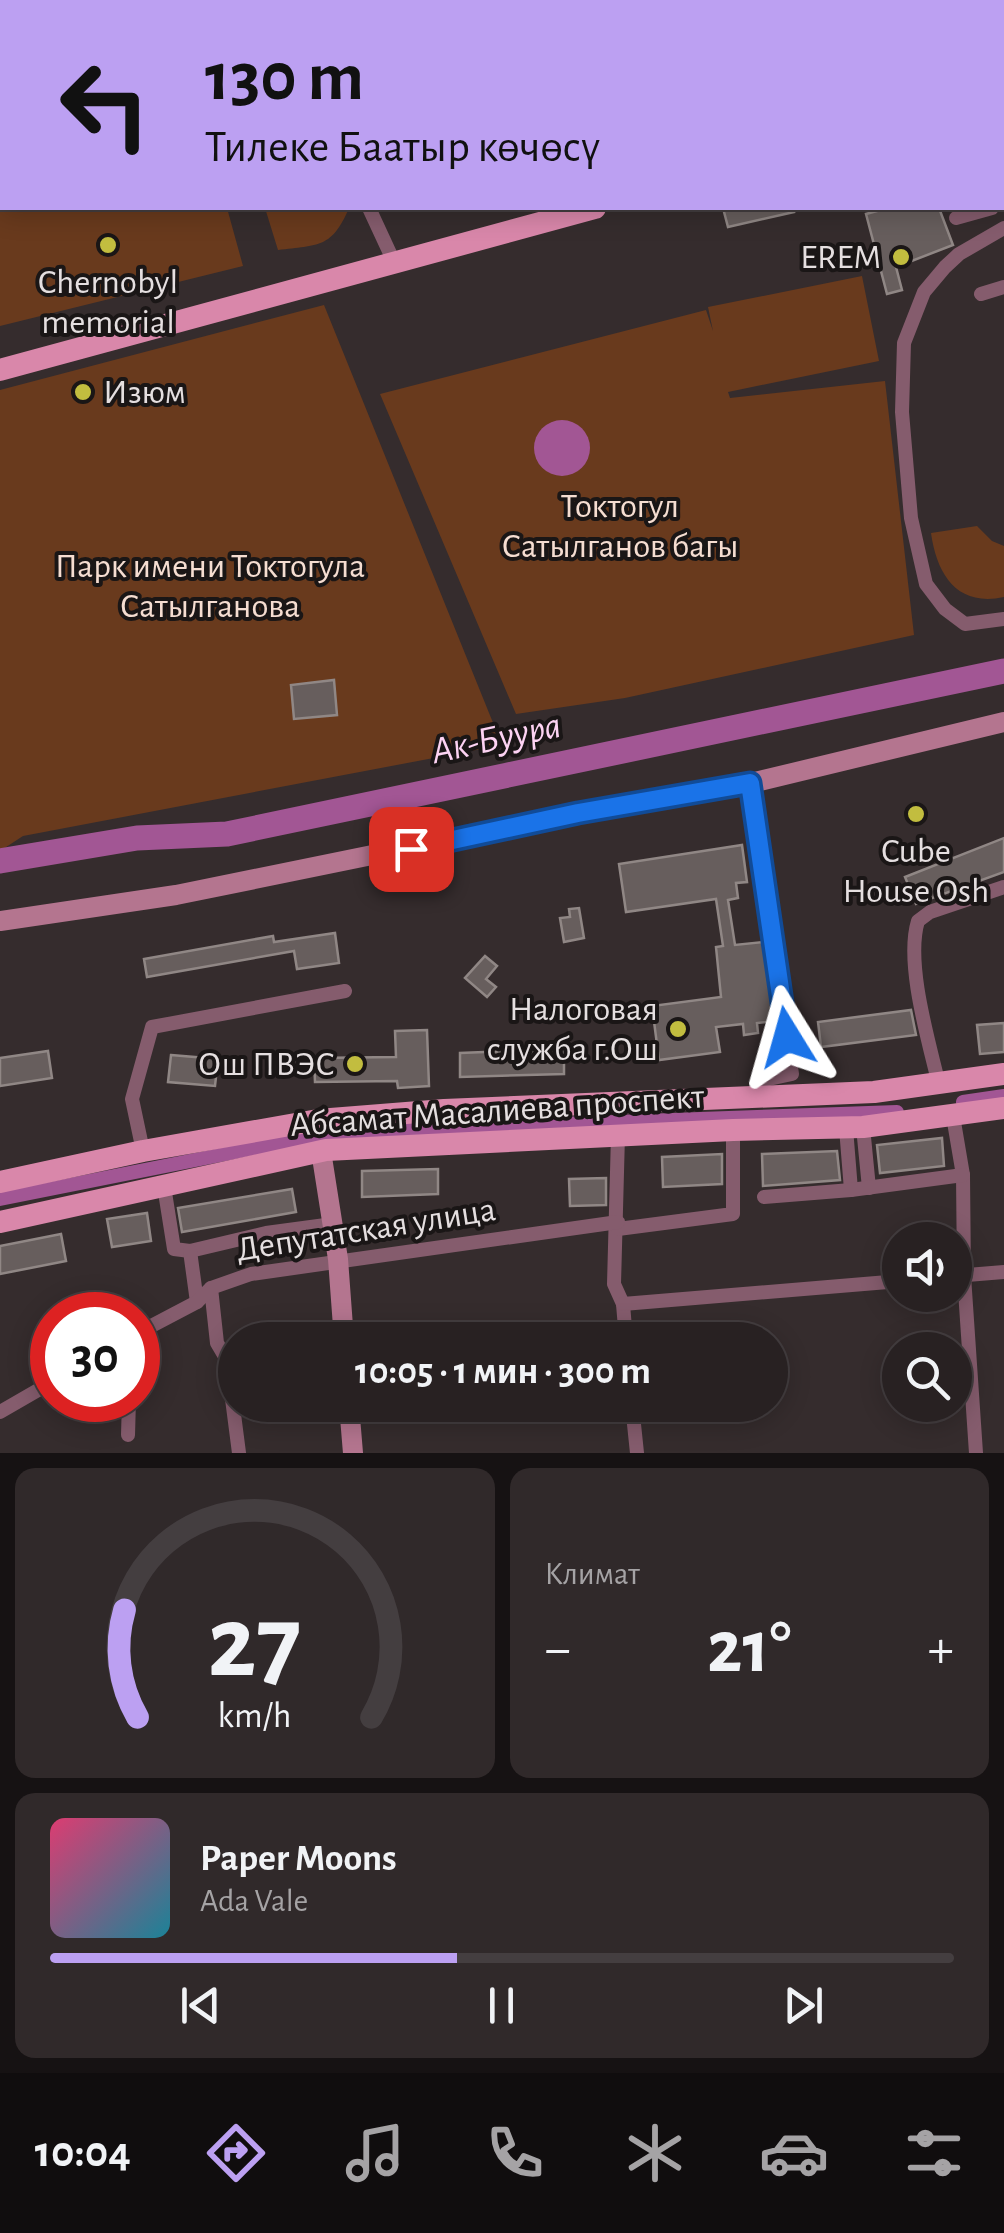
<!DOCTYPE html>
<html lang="ru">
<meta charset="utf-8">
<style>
body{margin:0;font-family:"Alegreya Sans",sans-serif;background:#30292a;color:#f1f3f6;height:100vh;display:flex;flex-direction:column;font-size:38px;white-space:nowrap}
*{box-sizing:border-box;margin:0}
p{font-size:32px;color:#a5a3a5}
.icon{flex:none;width:55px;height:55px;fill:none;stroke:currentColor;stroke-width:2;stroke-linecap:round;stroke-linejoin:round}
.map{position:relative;height:1453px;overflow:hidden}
.details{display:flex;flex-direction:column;gap:15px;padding:15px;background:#161213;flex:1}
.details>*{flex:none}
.guide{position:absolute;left:0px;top:0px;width:1005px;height:210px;box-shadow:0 5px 25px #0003,0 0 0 2px #443e40;background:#bca0f2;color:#111;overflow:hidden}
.buttons{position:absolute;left:882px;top:1222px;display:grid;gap:20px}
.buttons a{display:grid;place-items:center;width:90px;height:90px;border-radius:50%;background:#282122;box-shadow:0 5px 25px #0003,0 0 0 2px #443e40;font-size:50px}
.speed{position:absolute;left:30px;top:1292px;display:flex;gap:20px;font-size:50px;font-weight:700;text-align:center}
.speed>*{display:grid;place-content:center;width:130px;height:130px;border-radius:50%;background:#282122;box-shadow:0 5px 25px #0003,0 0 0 2px #443e40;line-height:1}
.speed .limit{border:15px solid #d22;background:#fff;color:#111}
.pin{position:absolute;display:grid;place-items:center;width:85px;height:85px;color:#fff;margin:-42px;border-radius:20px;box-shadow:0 5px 15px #0006}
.me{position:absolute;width:110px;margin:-55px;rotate:352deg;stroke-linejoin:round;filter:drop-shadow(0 0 8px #0008)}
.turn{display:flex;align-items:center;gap:35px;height:210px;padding:0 40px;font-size:45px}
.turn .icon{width:130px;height:130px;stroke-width:2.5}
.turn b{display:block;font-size:70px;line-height:85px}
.big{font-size:75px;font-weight:700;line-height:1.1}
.details .card{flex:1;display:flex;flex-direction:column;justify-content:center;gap:15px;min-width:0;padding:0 35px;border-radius:20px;background:#30292a}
.details .dial{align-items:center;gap:0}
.dial svg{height:260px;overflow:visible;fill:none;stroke:#443e40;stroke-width:7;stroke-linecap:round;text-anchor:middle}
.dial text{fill:#f1f3f6;stroke:none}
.song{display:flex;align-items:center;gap:30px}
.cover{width:120px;height:120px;border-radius:15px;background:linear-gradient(135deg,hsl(340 70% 55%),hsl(190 70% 35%))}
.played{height:10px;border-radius:5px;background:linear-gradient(90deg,#bca0f2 45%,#443e40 45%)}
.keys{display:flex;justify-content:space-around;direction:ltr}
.heat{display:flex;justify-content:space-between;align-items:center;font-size:55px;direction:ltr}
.details .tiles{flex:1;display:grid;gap:15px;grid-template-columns:1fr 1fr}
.card:last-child{grid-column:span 2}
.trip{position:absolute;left:218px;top:1322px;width:570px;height:100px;border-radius:50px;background:#282122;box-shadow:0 5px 25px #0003,0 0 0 2px #443e40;font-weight:700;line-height:100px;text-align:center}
.dock{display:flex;height:160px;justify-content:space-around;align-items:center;background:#100d0e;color:#a5a3a5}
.dock .icon{width:70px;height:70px}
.dock .current{color:#bca0f2}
.dock b{font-size:45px;color:#f1f3f6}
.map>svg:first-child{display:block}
.green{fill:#693a1d}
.water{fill:#a25694}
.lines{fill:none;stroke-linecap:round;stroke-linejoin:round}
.canal{stroke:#a25694;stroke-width:14}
.river{stroke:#a25694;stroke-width:25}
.building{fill:#675e5d;stroke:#908785;stroke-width:2.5}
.street{stroke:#855c6d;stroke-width:14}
.secondary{stroke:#b4758f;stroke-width:20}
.primary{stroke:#d987aa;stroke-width:22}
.route-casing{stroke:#114b97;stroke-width:25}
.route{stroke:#1a73e8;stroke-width:18}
.poi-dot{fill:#c2bd3f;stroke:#1a1616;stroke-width:4}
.labels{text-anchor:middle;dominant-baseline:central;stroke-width:8;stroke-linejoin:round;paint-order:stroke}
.poi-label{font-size:35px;fill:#e5dfe0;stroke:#1a1616;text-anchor:end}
.park-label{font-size:35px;fill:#f5ddd1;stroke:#1a1616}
.street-label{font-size:35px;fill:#e5dfe0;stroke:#1a1616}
.water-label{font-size:38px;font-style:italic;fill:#fdd3f3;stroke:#1a1616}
</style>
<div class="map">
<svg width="1004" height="1453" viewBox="0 0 1004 1453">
<rect width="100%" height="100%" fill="#352c2d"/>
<!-- green -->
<g class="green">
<polygon points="0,0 256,0 258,2 2,2 2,208 227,208 243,266 0,326"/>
<path d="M265,208H349C332,248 319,245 278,250Z"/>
<polygon points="862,276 879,361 728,392 730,398 885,381 914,635 625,698 516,714 380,394 706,310 713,331 708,307"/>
<polygon points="324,305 502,745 23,836 0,851 0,390"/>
<path d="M977,526L992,541L1004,546V597C958,607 937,576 931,533Z"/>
</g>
<!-- water -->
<circle class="water" cx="562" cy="448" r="28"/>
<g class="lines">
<!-- canal -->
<g class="canal">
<polyline points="963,1102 1004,1096"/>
<polyline points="0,1199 336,1132 897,1112"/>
</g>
<!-- river -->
<polyline class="river" points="0,861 137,838 227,834 1004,671"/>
</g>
<!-- building -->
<g class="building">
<polygon points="723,208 793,208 794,212 728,227"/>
<polygon points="888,208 939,208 953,245 896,267 902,290 887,294 866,214"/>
<polygon points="334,680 337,715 294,719 291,685"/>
<polygon points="1004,838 1004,872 916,904 905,877"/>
<polygon points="742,845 747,882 736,883 738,898 728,900 735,945 763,942 774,1021 757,1023 758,1033 744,1035 743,1024 716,1027 720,1052 659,1060 652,1006 721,997 716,947 723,946 716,899 626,912 619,864"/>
<polygon points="579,908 584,938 564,942 560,918 570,917 569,909"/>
<polygon points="335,933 339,963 297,969 294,951 147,977 144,959 273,936 274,942"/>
<polygon points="485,956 497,966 486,979 496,987 487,997 465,978"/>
<polygon points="911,1010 916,1035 821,1047 818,1022"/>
<polygon points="1004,1023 1004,1052 980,1054 977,1025"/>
<polygon points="427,1030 429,1086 398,1088 397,1081 315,1082 314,1058 396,1057 395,1031"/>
<polygon points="564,1049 564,1074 460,1077 460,1053"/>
<polygon points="48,1051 52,1078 0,1086 0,1058"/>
<polygon points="171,1055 218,1059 215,1086 168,1082"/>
<polygon points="942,1138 944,1166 880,1173 877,1145"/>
<polygon points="837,1151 840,1180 763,1186 762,1154"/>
<polygon points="722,1154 722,1184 663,1187 662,1157"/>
<polygon points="438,1169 438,1194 362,1197 362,1171"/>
<polygon points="606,1178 606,1205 570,1206 569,1179"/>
<polygon points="292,1189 296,1212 182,1232 178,1208"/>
<polygon points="147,1213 151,1241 112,1247 107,1219"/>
<polygon points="61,1234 66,1261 0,1274 0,1246"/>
</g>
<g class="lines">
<!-- street -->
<g class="street">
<polyline points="268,0 269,2"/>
<polyline points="577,0 577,2"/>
<polyline points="1002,205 1004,204"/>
<polyline points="369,208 394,262"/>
<polyline points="956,218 992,208"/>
<polyline points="1004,228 959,254 945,267 924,292 904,343 902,412 911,518 926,584 945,609 965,624 1004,619"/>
<polyline points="981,294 1004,287"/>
<polyline points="751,783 792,1074 764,1080 763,1099"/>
<path d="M939,1085C929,1042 905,963 918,921L930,912L1004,887"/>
<polyline points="953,1116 963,1175 964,1276 976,1453"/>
<polyline points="863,1127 869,1188"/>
<polyline points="846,1128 851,1190"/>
<polyline points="618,1135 614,1284 623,1304 626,1340"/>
<polyline points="143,1151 132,1099 152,1027 345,991"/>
<polyline points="164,1186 174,1249 190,1251 266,1233 333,1224"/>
<polyline points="764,1197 851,1190 963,1175"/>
<polyline points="618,1229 733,1214 733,1130"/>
<polyline points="190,1251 197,1302"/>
<polyline points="955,1276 1004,1272"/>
<polyline points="211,1288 217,1343 227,1360 239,1453"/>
<polyline points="623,1304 900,1281"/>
<polyline points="138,1333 197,1302 211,1288 251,1274 618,1222"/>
<polyline points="632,1405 637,1453"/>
<polyline points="0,1412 52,1382"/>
<polyline points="128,1435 129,1400"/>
</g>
<!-- secondary -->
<g class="secondary">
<polyline points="0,921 176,895 578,813 751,783 1004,722"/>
<polyline points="321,1151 338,1259 344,1340"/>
<polyline points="349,1405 353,1453"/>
</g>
<!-- primary -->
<g class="primary">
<polyline points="1002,96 1004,96"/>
<polyline points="0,370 595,208"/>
<polyline points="0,1182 143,1151 318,1120 444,1110 874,1092 1004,1074"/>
<polyline points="0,1222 326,1150 733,1130 863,1127 1004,1108"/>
</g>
</g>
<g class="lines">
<defs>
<polyline id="route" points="411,849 578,813 750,783 787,1037"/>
</defs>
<!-- route casing -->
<use href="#route" class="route-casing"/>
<!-- route -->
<use href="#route" class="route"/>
</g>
<!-- markers -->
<g class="poi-dot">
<circle cx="108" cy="245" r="10"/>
<circle cx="901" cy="257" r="10"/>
<circle cx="83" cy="392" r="10"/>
<circle cx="916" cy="814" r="10"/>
<circle cx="678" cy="1029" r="10"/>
<circle cx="355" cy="1064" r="10"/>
</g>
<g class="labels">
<!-- poi labels -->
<g class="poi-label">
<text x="881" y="257">EREM</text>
<text x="108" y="282" text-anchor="middle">Chernobyl<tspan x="108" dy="40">memorial</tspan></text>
<text x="103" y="392" text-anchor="start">Изюм</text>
<text x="916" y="851" text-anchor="middle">Cube<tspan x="916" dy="40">House Osh</tspan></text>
<text x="658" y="1009">Налоговая<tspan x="658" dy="40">служба г.Ош</tspan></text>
<text x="335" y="1064">Ош ПВЭС</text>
</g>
<!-- park labels -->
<g class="park-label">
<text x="620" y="506">Токтогул<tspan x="620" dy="40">Сатылганов багы</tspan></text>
<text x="210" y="566">Парк имени Токтогула<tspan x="210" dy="40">Сатылганова</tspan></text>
</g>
<!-- street labels -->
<g class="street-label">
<text transform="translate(497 1111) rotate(-4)">Абсамат Масалиева проспект</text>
<text transform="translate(366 1230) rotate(-9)">Депутатская улица</text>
</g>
<!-- water labels -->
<g class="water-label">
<text transform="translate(496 739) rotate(-12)">Ак-Буура</text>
</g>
</g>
</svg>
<div class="buttons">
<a><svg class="icon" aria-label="sound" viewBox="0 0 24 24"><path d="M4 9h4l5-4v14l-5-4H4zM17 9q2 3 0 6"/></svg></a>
<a><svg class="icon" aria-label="search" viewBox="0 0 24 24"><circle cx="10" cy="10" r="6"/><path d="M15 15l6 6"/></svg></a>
</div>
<div class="speed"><div class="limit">30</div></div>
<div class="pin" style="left:411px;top:849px;background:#d93025"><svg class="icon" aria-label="arrive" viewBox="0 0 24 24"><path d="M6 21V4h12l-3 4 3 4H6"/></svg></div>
<svg class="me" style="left:787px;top:1037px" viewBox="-20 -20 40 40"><path d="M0-17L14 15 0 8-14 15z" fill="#1a73e8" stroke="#fff" stroke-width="4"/></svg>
<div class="trip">10:05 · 1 мин · 300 m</div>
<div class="guide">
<div class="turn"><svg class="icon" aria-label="left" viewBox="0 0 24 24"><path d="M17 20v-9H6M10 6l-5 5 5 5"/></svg><div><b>130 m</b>Тилеке Баатыр көчөсү</div></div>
</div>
</div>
<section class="details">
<div class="tiles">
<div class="card dial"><svg viewBox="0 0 100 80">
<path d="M14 69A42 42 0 1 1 86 69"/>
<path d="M14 69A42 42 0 0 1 10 36" stroke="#bca0f2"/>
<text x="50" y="56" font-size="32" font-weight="700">27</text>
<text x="50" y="72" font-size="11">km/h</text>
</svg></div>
<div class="card"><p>Климат</p>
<div class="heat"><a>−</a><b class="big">21°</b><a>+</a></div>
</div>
<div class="card">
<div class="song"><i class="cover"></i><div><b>Paper Moons</b><p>Ada Vale</p></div></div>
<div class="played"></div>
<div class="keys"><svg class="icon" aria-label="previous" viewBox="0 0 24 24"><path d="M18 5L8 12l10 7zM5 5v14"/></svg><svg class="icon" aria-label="pause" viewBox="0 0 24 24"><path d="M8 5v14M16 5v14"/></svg><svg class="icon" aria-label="next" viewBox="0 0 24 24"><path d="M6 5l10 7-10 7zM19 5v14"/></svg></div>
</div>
</div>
</section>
<nav class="dock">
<b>10:04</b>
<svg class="icon current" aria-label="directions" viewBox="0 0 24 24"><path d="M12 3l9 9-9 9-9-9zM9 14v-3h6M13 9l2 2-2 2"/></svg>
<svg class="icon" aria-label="music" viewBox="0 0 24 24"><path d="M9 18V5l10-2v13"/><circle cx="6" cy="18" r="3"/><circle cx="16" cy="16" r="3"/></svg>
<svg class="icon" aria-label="phone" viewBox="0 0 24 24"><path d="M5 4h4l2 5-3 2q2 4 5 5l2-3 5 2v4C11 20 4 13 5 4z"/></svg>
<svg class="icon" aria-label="climate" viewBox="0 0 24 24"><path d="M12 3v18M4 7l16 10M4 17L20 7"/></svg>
<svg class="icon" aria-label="car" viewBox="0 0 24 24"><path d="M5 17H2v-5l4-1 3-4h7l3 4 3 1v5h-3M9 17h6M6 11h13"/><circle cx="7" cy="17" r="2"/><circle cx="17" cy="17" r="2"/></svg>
<svg class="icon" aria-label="filters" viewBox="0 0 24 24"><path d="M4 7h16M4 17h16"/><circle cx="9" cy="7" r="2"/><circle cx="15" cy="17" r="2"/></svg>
</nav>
